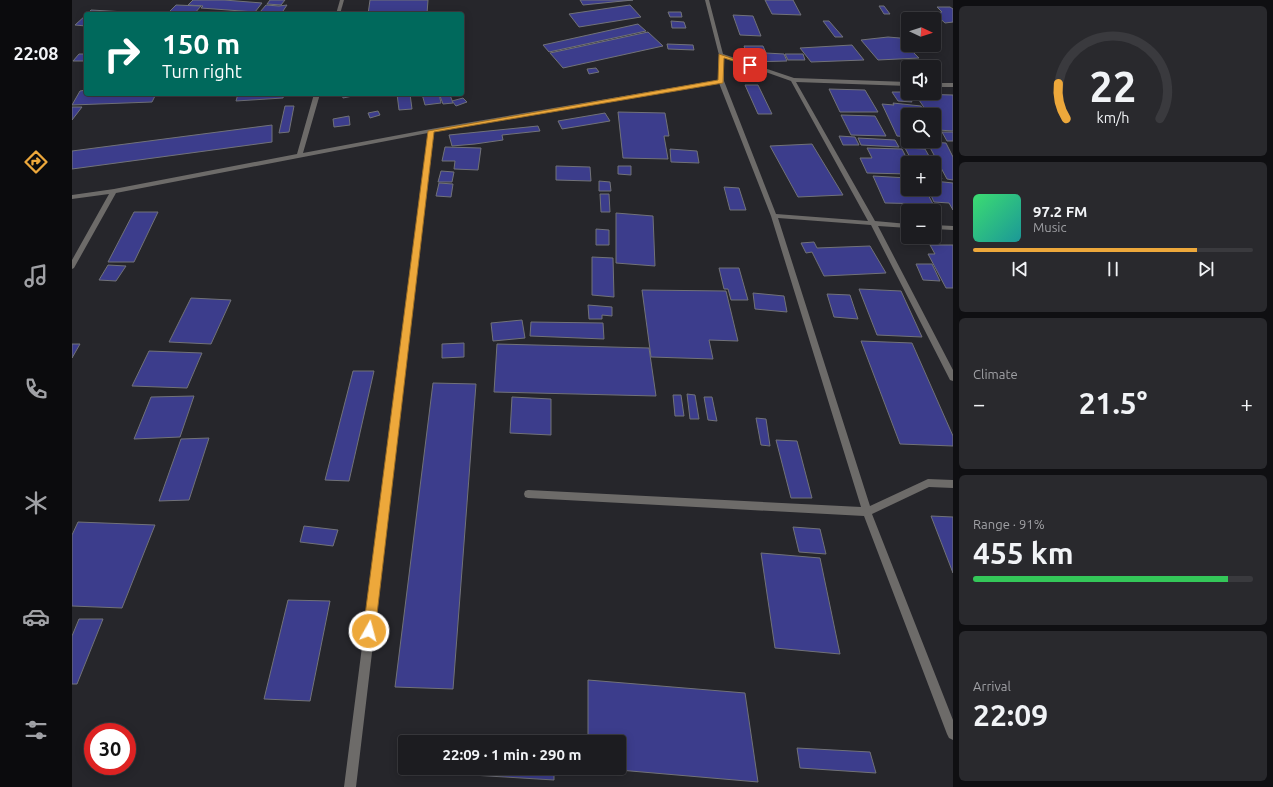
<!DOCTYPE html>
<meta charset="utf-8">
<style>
body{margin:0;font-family:Ubuntu,sans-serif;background:#29292d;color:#f1f3f6;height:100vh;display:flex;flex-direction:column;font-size:15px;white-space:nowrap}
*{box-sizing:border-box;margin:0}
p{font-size:13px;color:#a0a1a5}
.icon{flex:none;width:22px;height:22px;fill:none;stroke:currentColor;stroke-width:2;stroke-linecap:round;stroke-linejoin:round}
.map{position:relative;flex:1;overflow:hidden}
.details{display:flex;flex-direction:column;gap:6px;padding:6px;background:#0f0f12;width:320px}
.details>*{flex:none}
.top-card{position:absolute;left:12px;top:12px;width:380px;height:84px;border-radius:4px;box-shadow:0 2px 10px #0003,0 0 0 1px #3a3a3e;background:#00695c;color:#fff;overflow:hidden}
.needle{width:26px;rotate:94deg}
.buttons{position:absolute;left:829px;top:12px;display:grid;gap:8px}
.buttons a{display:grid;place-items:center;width:40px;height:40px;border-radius:4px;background:#1c1c20;box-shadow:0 2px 10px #0003,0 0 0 1px #3a3a3e;font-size:20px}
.speed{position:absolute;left:12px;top:723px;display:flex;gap:8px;font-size:20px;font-weight:700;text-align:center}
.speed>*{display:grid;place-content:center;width:52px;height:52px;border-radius:50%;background:#1c1c20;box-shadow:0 2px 10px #0003,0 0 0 1px #3a3a3e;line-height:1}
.speed .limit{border:6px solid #d22;background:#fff;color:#111}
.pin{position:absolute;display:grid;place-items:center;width:34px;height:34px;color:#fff;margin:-17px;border-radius:8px;box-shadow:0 2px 6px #0006}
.me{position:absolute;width:44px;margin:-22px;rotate:7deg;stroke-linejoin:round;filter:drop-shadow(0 0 3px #0008)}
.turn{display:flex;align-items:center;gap:14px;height:84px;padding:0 12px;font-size:18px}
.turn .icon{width:52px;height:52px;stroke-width:2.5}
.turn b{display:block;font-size:28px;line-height:34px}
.big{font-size:30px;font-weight:600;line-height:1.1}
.details .widget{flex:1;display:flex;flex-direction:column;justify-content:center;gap:6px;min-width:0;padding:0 14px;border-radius:6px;background:#29292d}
.details .dial{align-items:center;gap:0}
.dial svg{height:104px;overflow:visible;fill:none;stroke:#3a3a3e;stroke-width:7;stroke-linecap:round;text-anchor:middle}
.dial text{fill:#f1f3f6;stroke:none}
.song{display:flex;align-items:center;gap:12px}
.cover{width:48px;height:48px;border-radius:6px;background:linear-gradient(135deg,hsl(140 70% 55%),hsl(180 70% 35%))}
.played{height:4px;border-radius:2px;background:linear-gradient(90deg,#eda83b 80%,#3a3a3e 80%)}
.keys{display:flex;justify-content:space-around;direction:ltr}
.heat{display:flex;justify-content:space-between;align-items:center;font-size:22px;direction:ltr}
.charge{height:6px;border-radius:3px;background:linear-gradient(90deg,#34c759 91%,#3a3a3e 0)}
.trip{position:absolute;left:326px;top:735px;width:228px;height:40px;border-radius:4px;background:#1c1c20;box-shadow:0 2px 10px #0003,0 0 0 1px #3a3a3e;font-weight:600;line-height:40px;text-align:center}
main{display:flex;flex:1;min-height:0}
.menu{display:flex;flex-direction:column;width:72px;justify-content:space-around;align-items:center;background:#0b0b0d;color:#a0a1a5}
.menu .icon{width:28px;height:28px}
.menu .selected{color:#eda83b}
.menu b{font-size:18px;color:#f1f3f6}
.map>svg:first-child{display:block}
.building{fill:#3c3d8c;stroke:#717278}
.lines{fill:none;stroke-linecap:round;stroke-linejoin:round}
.minor{fill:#6d6b69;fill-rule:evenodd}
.route{fill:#eda83b;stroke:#9a6d26}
</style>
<main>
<nav class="menu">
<b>22:08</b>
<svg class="icon selected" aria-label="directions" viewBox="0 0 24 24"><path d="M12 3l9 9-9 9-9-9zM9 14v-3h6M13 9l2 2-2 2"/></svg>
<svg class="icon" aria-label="music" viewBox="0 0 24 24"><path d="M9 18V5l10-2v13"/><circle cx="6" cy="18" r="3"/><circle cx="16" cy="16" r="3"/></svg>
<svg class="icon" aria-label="phone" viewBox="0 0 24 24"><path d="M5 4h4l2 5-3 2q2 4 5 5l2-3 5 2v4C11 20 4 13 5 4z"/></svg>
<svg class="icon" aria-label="climate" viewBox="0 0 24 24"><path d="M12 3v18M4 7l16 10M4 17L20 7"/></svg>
<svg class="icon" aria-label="car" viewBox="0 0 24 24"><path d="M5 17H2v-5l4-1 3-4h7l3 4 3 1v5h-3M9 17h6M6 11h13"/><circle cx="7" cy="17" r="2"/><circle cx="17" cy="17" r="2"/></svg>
<svg class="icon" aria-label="filters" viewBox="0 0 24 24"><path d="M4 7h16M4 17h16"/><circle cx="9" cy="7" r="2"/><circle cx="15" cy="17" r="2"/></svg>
</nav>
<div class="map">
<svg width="881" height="787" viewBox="0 0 881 787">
<rect width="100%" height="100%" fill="#26262b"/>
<!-- building -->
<g class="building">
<polygon points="121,0 152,0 190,3 183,12 129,8 131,6 116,5"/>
<polygon points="198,0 213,0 209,5 195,4"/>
<polygon points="298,0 356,0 355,14 296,14"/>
<polygon points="508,0 561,0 511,5"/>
<polygon points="693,0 721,0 729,15 700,14"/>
<polygon points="104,5 129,6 122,14 97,12"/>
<polygon points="194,5 207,6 215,5 209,14 188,12"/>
<polygon points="558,5 569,17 507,27 497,14"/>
<polygon points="807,6 812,6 818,14 812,14"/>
<polygon points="865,7 878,7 881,9 881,22 873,23 862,13 870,12"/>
<polygon points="19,10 71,13 15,14"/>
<polygon points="596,12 609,12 610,17 598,17"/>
<polygon points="14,15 14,26 3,25"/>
<polygon points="661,15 681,16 689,36 668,35"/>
<polygon points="599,21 612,22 614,28 600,28"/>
<polygon points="751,21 757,21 771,37 763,37"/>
<polygon points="566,24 574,31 477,52 471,45"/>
<polygon points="576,32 591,46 491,68 478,53"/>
<polygon points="816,37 828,38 836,47 839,46 842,50 839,50 847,58 806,60 789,40"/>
<polygon points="595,44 621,45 622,50 596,49"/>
<polygon points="780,45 792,60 739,62 728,48"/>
<polygon points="672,46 691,46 694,53 712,54 715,61 678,62"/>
<polygon points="7,54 14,54 14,61 1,61"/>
<polygon points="713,54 731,54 733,60 716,60"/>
<polygon points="524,68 527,72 517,74 515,69"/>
<polygon points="673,85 686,85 700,114 686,114"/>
<polygon points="757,89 793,90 806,112 768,112"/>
<polygon points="14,90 14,94 84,94 80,102 0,105 8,91"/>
<polygon points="820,92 835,92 840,102 826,101"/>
<polygon points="166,94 212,94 211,98 164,101"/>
<polygon points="270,94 290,94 271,98"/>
<polygon points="325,94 338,94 340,109 327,110"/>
<polygon points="350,94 367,94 369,103 353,105"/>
<polygon points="843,94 881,95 881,131 866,130 862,124 862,115 857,115"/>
<polygon points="378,95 381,103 371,104 368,96"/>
<polygon points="391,98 395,102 384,106 380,101"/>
<polygon points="821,103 849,106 854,115 836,115 836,137 825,136 810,104 822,105"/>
<polygon points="213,106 222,106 217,132 207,133"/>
<polygon points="0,107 10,107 0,120"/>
<polygon points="306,111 308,115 298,118 296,113"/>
<polygon points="546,112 593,113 597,136 592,136 596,159 551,158"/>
<polygon points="533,113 538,121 490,129 486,121"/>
<polygon points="769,115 803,116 814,136 779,135"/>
<polygon points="277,116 278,125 262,127 261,119"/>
<polygon points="200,125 200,142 0,169 0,151"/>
<polygon points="466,126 468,131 430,135 431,140 403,144 380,146 377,135"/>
<polygon points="870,132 881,132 881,141 875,141"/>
<polygon points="767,136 783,137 787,145 771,145"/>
<polygon points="786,138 823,140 827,147 789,145"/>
<polygon points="855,142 874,143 881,157 881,180 875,179"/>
<polygon points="740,144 771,195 726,197 698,146"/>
<polygon points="373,147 409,148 406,170 382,169 383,161 370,161"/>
<polygon points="795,148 830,149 837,163 836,174 795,173 788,158 800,158"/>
<polygon points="833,148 853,149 861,163 841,163"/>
<polygon points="598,149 625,151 627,163 599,162"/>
<polygon points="862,165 870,179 862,179"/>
<polygon points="484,166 518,167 519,181 484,180"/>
<polygon points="546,166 559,166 559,175 546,174"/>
<polygon points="369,171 382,172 380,182 366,182"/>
<polygon points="801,176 836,178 836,189 853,189 861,204 813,203"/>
<polygon points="527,181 538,182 539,191 527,191"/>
<polygon points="862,181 881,183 881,210 877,203 862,202 856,189 862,189"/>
<polygon points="367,183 381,184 379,197 364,196"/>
<polygon points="652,187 667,188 674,210 658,210"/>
<polygon points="528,194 537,194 538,212 529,212"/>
<polygon points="62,212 86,212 62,262 36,262"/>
<polygon points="544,213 581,216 583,266 544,263"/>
<polygon points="524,229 537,230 537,245 524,245"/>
<polygon points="742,242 745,248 798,246 814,273 752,276 740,252 734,253 729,243"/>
<polygon points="858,245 881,245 881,288 874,288 856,254 863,254"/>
<polygon points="520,257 541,258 542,297 520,295"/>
<polygon points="844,264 860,264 868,281 851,280"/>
<polygon points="36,265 54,266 44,281 27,280"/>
<polygon points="647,268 667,268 676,300 659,300 656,289 652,289"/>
<polygon points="787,289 829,291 850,337 805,335"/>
<polygon points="570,290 654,291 666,341 637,340 641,359 579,357"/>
<polygon points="681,293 712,296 715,312 683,309"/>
<polygon points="755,294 778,295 786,319 762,317"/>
<polygon points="119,298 159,300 139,344 97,342"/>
<polygon points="516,305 540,307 540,316 530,315 530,319 517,319"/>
<polygon points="450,320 453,338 421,341 419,323"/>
<polygon points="459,322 531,323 532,339 458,336"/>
<polygon points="789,341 840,343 881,436 881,446 828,444"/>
<polygon points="392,343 392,357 370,358 370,344"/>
<polygon points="0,344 8,344 0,358"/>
<polygon points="425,344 577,348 584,396 422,392"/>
<polygon points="77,351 130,353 115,388 60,386"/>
<polygon points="281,371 302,371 277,481 253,480"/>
<polygon points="361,383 404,384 381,689 323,687"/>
<polygon points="615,394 623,395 627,419 618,419"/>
<polygon points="601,395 609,395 612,416 603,416"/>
<polygon points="122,396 108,437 62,439 79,397"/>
<polygon points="440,397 479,399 479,435 438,433"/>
<polygon points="632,397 640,397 645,421 636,420"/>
<polygon points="684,418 694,419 698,446 689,445"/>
<polygon points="137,438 117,500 87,501 109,439"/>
<polygon points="704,440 725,441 740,498 719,498"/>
<polygon points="859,516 881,517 881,573"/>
<polygon points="6,522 83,525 50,608 0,606 0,535"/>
<polygon points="232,526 266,530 261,546 228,542"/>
<polygon points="721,527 748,529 754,554 727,552"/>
<polygon points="689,553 748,558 768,654 703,648"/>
<polygon points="216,600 258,601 238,701 192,699"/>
<polygon points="7,619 31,619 5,684 0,684 0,636"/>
<polygon points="516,680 673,693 686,782 524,768 547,768 547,742 516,742"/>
<polygon points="403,735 482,739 482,742 402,742"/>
<polygon points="725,748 798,752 804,773 728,768"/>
<polygon points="401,768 482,768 482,780 400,775"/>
</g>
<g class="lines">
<!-- minor -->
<g class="minor">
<polygon points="268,0 272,0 268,14 264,14"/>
<path d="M633,0H637L651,54L722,78L836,82V86L724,82L803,221L836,224V228L806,226L881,370V381L878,380L799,225L706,218L798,506L856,479L881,480V488L857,487L800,514L881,720V740L877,738L875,734L792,516L456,498L453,497L452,494L453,491L456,490L789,507L699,216L647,83L362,132L284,787H272L356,133L44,193L2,268L0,269V260L37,194L0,199V195L42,189L225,154L242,94H248L231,153L359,129L646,80L647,55ZM651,57L719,81L796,221L704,214L652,81Z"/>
<rect x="862" y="83" width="19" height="4"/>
<polygon points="862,225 881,226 881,230 862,229"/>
</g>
</g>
<!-- route -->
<polygon class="route" points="647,54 681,65 676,66 652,58 651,83 362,132 303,631 301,635 297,637 293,635 291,631 356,131 646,80"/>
</svg>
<div class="buttons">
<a><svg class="needle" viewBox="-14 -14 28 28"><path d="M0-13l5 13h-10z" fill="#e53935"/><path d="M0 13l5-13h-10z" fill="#a0a1a5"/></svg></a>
<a><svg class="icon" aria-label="sound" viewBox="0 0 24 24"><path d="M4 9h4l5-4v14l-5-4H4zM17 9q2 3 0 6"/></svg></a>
<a><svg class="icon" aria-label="search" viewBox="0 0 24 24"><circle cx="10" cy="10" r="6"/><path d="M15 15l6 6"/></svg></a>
<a>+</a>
<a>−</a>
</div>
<div class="speed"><div class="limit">30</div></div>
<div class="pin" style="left:678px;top:65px;background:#d93025"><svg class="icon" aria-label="arrive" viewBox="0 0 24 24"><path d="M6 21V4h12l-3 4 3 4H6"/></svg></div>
<svg class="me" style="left:297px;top:631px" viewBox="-20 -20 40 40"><circle r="17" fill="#eda83b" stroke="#fff" stroke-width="3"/><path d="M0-11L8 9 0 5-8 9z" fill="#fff"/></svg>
<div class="trip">22:09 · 1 min · 290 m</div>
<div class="top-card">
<div class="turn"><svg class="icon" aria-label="right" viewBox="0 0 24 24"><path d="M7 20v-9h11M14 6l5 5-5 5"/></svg><div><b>150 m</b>Turn right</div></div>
</div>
</div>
<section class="details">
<div class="widget dial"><svg viewBox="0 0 100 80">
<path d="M14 69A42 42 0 1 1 86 69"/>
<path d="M14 69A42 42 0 0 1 8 42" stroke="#eda83b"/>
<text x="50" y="56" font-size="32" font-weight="700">22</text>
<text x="50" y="72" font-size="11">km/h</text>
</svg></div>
<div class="widget">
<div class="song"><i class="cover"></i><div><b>97.2 FM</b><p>Music</p></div></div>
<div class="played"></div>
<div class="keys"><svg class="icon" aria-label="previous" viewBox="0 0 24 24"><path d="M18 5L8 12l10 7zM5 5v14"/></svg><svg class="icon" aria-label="pause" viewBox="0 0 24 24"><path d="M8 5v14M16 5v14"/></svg><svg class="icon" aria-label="next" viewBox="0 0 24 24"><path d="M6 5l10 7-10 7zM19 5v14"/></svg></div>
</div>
<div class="widget"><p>Climate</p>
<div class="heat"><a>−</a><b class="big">21.5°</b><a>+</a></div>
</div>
<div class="widget"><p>Range · 91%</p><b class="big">455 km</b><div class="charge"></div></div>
<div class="widget"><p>Arrival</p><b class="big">22:09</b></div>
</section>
</main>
